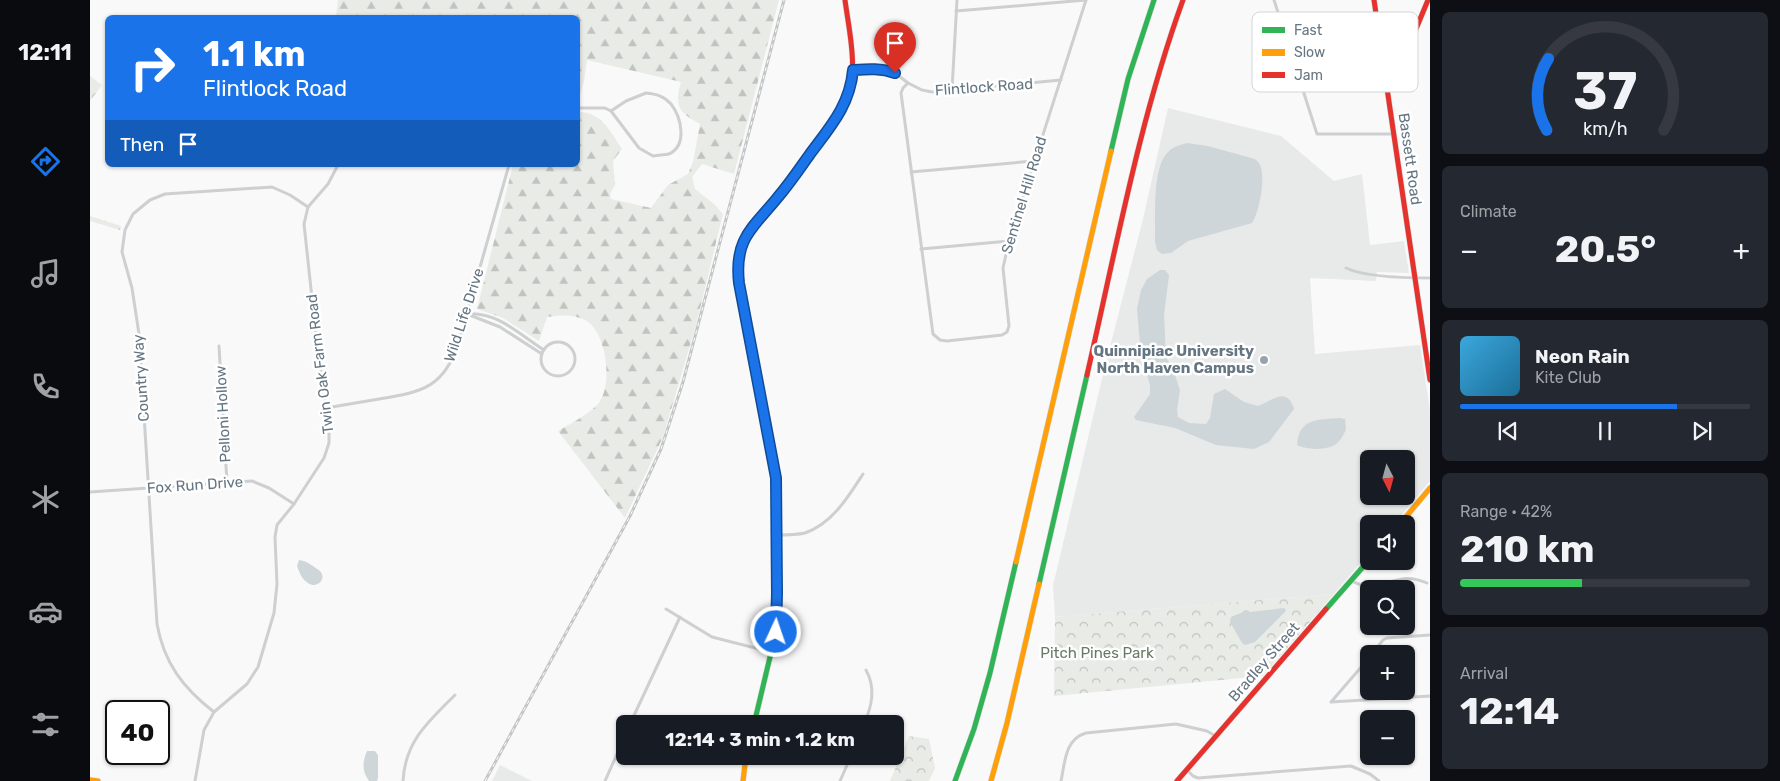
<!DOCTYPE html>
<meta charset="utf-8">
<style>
body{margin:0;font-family:Rubik,sans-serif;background:#242831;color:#f1f3f6;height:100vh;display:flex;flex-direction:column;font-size:19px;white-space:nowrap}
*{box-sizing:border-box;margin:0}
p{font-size:16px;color:#9ea1a6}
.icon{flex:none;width:28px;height:28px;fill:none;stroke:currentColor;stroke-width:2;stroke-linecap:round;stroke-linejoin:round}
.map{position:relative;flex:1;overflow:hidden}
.side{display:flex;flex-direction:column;gap:12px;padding:12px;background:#0d0f14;width:350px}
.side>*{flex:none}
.guide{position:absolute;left:15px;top:15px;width:475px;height:152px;border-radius:8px;box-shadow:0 1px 4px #0004;background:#1a73e8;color:#fff;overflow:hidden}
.needle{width:32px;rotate:174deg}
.buttons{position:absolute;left:1270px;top:450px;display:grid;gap:10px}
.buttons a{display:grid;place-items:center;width:55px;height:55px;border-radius:8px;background:#171b24;box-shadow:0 1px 4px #0004;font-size:25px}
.speed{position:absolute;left:15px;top:700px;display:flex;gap:10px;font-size:25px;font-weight:700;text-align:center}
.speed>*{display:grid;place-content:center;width:65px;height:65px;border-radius:50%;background:#171b24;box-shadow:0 1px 4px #0004;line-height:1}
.speed .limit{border:2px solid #111;border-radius:8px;background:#fff;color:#111}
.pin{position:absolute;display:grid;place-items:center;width:42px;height:42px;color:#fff;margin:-51px -21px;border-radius:50% 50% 50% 0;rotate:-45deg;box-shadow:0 0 5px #0007}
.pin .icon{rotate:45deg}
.me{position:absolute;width:55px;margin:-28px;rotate:3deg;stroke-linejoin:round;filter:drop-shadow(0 0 4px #0008)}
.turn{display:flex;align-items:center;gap:18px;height:105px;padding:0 15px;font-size:22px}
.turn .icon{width:65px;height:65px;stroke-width:2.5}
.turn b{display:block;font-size:35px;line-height:42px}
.then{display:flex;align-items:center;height:48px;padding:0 15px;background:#0003;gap:10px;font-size:19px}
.big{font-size:38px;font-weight:700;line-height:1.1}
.side .widget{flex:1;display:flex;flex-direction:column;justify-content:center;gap:8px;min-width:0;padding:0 18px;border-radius:8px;background:#242831}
.side .dial{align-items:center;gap:0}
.dial svg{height:130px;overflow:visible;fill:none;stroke:#363941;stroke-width:7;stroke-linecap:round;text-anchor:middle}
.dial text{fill:#f1f3f6;stroke:none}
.song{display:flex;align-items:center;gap:15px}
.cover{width:60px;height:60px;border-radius:8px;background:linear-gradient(135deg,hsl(200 70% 55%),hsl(200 70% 35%))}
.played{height:5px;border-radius:2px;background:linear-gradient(90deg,#1a73e8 75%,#363941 75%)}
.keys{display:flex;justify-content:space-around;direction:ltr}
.heat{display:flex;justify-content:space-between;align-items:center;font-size:28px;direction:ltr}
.charge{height:8px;border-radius:4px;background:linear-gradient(90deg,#34c759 42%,#363941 0)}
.trip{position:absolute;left:526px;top:715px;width:288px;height:50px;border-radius:8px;background:#171b24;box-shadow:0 1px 4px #0004;font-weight:700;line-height:50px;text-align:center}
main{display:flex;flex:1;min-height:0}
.dock{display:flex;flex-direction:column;width:90px;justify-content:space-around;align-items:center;background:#090b0e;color:#9ea1a6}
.dock .icon{width:35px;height:35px}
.dock .selected{color:#1a73e8}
.dock b{font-size:22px;color:#f1f3f6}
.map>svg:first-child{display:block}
.built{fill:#e8e9e9;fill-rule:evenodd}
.forest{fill:url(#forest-firs)}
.park{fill:url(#park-crowns)}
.water{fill:#ced6d9}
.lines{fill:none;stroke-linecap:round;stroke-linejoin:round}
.fast-casing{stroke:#d5d6d7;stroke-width:6}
.slow-casing{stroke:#d5d6d7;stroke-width:6}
.jam-casing{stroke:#d5d6d7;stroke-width:6}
.street{stroke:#cecfd0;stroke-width:3}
.fast{stroke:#30b455;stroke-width:5}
.slow{stroke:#ff9f0a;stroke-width:5}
.jam{stroke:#e5322d;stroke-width:5}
.rail-casing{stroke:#c3c5c6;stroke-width:3}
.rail{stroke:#fff;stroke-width:1;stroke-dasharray:4;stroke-linecap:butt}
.route-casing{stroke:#114b97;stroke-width:12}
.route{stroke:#1a73e8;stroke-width:9}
.poi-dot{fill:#99a4ac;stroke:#fff;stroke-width:2}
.labels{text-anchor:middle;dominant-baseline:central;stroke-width:5;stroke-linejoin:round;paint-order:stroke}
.street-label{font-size:15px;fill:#657683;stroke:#fff}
.poi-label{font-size:15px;font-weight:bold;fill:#657683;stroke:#fff;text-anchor:end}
.park-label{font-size:15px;fill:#687a64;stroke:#fff}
.key{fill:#fff;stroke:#d1d6da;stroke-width:1}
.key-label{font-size:14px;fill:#657683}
</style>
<main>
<nav class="dock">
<b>12:11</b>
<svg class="icon selected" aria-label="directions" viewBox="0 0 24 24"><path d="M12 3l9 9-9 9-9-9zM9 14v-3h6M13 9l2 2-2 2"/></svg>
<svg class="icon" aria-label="music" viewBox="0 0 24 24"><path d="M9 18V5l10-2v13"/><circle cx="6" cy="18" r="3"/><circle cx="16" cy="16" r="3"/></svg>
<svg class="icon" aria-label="phone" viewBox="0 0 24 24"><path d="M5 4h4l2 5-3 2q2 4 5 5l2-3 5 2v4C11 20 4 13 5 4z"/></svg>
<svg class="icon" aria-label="climate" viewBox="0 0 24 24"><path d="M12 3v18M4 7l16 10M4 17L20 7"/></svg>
<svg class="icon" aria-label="car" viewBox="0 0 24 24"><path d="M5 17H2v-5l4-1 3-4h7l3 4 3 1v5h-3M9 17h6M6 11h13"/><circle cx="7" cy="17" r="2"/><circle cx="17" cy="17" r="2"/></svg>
<svg class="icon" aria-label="filters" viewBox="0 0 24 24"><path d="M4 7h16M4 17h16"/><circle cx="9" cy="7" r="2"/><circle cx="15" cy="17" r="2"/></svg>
</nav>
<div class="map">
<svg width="1340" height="781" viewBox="0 0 1340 781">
<defs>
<pattern id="forest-firs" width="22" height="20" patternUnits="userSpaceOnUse" patternTransform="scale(1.25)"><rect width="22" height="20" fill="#e8ebe6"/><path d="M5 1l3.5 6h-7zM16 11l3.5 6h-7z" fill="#c0c3c0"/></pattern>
<pattern id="park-crowns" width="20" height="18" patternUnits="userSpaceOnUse" patternTransform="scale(1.25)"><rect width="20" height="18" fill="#e8ebe6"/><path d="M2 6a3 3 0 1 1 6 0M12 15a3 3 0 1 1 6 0" fill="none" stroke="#c0c3c0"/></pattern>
</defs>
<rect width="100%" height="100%" fill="#f9f9f9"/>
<!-- built -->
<g class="built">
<path d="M1078,108L1191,136L1244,181L1272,174L1280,245L1314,241L1319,273L1287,272L1286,281L1220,278L1225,354L1330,345L1340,411V481L1304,524H1279V553L1244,594L965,617L963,585L966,573L1015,366L1053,219ZM1279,459H1316V496H1279Z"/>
<polygon points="410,765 442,781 402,781"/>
</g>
<!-- forest -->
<path class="forest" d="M248,0H689L644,174L612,164L602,177L605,189L624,204L633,214L606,325L573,437L535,518L468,431C480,424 497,415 507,405C524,388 517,331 495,320C484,314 469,315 457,317L449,341L413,318L387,309L423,165H488V112C512,112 520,131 532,149L523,161L525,185L520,194L521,199L561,208L578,185L598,174L603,162L610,124C589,113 584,106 591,82L497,60L494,81L488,101V18L246,17Z"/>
<!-- park -->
<g class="park">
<polygon points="0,76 12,85 0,101"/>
<polygon points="0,216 31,226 30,230 0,221"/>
<polygon points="1244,594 1173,676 964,696 965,617"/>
<polygon points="819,736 839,739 845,768 839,781 800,781"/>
</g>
<!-- water -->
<g class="water">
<path d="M1097,143L1118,146L1165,159C1167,161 1169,163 1170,165C1176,178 1169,213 1162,223L1098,241L1081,253L1072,254L1067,250L1065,242C1066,219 1061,167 1079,151C1084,146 1091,145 1097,143Z"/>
<path d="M1070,270H1075L1079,275L1074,315L1076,357L1083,369L1090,390L1087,410L1088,417L1099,423L1116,424L1120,418L1124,394L1135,389L1154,402L1168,406C1182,401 1197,385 1204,409L1179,442L1164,449L1126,445L1085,428L1046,420L1044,417L1060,394V385L1051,355L1047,309L1051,290L1057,279Z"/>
<path d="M1250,418L1255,419L1256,429C1254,434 1251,440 1247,443C1239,451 1216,450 1207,445C1209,417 1229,420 1250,418Z"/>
<path d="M209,560C216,561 218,563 223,566C225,568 228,569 230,571C240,582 217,598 207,566Z"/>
<polygon points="1194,608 1196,610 1195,612 1165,642 1155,645 1152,643 1140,622 1141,617 1151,613"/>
<path d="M277,751H285L288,755V778L287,781H279C272,771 272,763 277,751Z"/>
</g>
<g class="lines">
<defs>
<g id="fast">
<polyline points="1021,151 1038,79 1064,0"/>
<polyline points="649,277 649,257 656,235 697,186 748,118 753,108"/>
<polyline points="949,584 997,375"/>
<polyline points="1236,609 1279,560"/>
<polyline points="664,724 686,632 686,489"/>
<polyline points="865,781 884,729 900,673 926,562"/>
</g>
<g id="slow">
<polyline points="649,277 684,462 686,489"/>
<polyline points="1310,524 1340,488"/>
<polyline points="926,562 1021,151"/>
<polyline points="0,780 8,781"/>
<polyline points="653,781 656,756"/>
<polyline points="901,781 917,723 949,584"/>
</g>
<g id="jam">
<polyline points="1284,0 1340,380"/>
<polyline points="1297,82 1306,77 1338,0"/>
<path d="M753,108C770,72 760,38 755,0"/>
<path d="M997,375C1026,249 1049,121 1093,0"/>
<polyline points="1087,781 1236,609"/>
</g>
</defs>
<!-- fast casing -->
<use href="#fast" class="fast-casing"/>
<!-- slow casing -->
<use href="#slow" class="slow-casing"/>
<!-- jam casing -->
<use href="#jam" class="jam-casing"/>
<!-- street -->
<g class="street">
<polyline points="1184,0 1227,134 1304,134"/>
<polyline points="866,11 996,0"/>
<polyline points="763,70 794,69 805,73 818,83 832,90 842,92 971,80"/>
<polyline points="818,83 813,88 811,93 843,334 850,340 857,341 912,335 917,332 919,326 913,268 919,241 996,0"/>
<polyline points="862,90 867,0"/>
<path d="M556,93C566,94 574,96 581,104C591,117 598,145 579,154C574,155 568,155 563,156L549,148L521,111L536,101Z"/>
<polyline points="488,108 515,108 521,111"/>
<polyline points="821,172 944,161"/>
<polyline points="218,207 238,184 248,165"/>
<polyline points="831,249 919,241"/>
<path d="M1256,268C1275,277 1318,278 1340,278"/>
<path d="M377,314C407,311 430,335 454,350"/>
<polyline points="377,314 410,327 452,354"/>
<circle cx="468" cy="359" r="17"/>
<polyline points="129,346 137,483"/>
<path d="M236,408C253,405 271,402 289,399C333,392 355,387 369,341L419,165"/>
<polyline points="0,492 162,481 179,488 204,504"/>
<path d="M687,535C696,535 706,535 715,533C742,524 758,497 773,474"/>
<path d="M1261,581C1267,583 1273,587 1280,586C1304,584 1312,572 1337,583"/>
<polyline points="576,609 622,637 681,652"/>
<polyline points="1282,654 1293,640 1297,638 1340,635"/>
<polyline points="1279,658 1241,702 1340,696"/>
<path d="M124,712C93,688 74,663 67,624L49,334L42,288L32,252L35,230L43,214L60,200L75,194L182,187L200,195L218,207"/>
<polyline points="540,724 590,617"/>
<path d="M774,724C782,706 786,688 776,670"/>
<polyline points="1097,770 1103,776 1108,778 1261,766 1280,774 1289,781"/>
<polyline points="105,781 114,730 124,712 157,684 168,667 184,613 187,584 185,537 187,525 204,504 234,458 239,443 239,432 228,354 214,224 218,207"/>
<path d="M313,781C315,741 339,721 365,695"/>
<polyline points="515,781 535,736"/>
<polyline points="750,781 761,756"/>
<path d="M971,781C975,762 975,739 996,733L1086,724L1117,731L1127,737"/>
</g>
<!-- fast -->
<use href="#fast" class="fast"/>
<!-- slow -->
<use href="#slow" class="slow"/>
<!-- jam -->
<use href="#jam" class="jam"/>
<defs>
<polyline id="rail" points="395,781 540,516 571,449 593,382 694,0"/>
</defs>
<!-- rail casing -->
<use href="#rail" class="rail-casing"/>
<!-- rail -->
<use href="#rail" class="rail"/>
</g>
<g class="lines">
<defs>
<path id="route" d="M686,632L687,593L686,478L649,283C644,238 663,228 688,197C700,183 710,168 720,154C740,127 760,105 763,70C778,69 791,68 805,73"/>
</defs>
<!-- route casing -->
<use href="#route" class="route-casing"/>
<!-- route -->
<use href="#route" class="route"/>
</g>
<!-- markers -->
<circle class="poi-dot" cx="1174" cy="360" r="5"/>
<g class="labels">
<!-- street labels -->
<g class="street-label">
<text transform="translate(894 87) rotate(-4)">Flintlock Road</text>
<text transform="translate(1320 159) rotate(82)">Bassett Road</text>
<text transform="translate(934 195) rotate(-73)">Sentinel Hill Road</text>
<text transform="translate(374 315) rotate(-72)">Wild Life Drive</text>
<text transform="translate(230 364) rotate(-97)">Twin Oak Farm Road</text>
<text transform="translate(51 378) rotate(-94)">Country Way</text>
<text transform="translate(133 414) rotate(-93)">Pelloni Hollow</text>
<text transform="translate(105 485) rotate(-4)">Fox Run Drive</text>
<text transform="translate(1174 662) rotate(-49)">Bradley Street</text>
</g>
<!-- poi labels -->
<g class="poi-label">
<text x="1164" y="351">Quinnipiac University<tspan x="1164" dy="17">North Haven Campus</tspan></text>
</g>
<!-- park labels -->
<g class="park-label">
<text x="1007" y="653">Pitch Pines Park</text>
</g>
</g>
<!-- legend -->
<rect x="1162" y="12" width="166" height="80" rx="8" class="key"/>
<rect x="1172" y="27" width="23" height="6" fill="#30b455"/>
<rect x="1172" y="49" width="23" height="7" fill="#ff9f0a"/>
<rect x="1172" y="72" width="23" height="6" fill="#e5322d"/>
<g class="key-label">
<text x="1204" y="35">Fast</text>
<text x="1204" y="57">Slow</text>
<text x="1204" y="80">Jam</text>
</g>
</svg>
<div class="buttons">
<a><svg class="needle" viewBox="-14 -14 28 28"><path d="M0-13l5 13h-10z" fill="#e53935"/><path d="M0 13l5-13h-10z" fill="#9ea1a6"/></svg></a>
<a><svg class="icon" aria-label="sound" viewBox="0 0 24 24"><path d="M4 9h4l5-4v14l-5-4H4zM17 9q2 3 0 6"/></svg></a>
<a><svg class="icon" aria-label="search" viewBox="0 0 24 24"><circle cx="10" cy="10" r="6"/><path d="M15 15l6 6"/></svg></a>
<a>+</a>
<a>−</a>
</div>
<div class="speed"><div class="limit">40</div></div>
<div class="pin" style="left:805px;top:73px;background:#d93025"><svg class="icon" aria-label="arrive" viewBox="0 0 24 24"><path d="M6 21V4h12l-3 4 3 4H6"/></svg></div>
<svg class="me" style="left:686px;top:632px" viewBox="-20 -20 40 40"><circle r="17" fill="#1a73e8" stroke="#fff" stroke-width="3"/><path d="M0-11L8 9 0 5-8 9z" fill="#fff"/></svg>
<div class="trip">12:14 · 3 min · 1.2 km</div>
<div class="guide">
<div class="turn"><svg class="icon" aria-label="right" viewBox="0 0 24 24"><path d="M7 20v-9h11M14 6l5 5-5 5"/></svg><div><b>1.1 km</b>Flintlock Road</div></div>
<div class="then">Then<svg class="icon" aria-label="arrive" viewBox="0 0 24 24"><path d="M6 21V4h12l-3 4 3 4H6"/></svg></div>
</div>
</div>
<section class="side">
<div class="widget dial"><svg viewBox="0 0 100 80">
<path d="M14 69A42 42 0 1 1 86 69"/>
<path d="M14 69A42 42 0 0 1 15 25" stroke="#1a73e8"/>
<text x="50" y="56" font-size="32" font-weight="700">37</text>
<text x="50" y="72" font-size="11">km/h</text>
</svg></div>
<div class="widget"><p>Climate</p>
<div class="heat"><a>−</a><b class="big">20.5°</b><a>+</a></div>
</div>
<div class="widget">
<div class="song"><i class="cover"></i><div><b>Neon Rain</b><p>Kite Club</p></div></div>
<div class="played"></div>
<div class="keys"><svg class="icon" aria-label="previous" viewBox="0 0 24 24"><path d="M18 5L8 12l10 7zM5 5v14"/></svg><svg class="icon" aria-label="pause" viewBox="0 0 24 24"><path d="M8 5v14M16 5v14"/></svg><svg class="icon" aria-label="next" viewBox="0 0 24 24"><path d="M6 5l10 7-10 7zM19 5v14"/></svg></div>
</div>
<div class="widget"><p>Range · 42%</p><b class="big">210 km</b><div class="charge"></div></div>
<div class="widget"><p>Arrival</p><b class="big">12:14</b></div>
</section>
</main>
